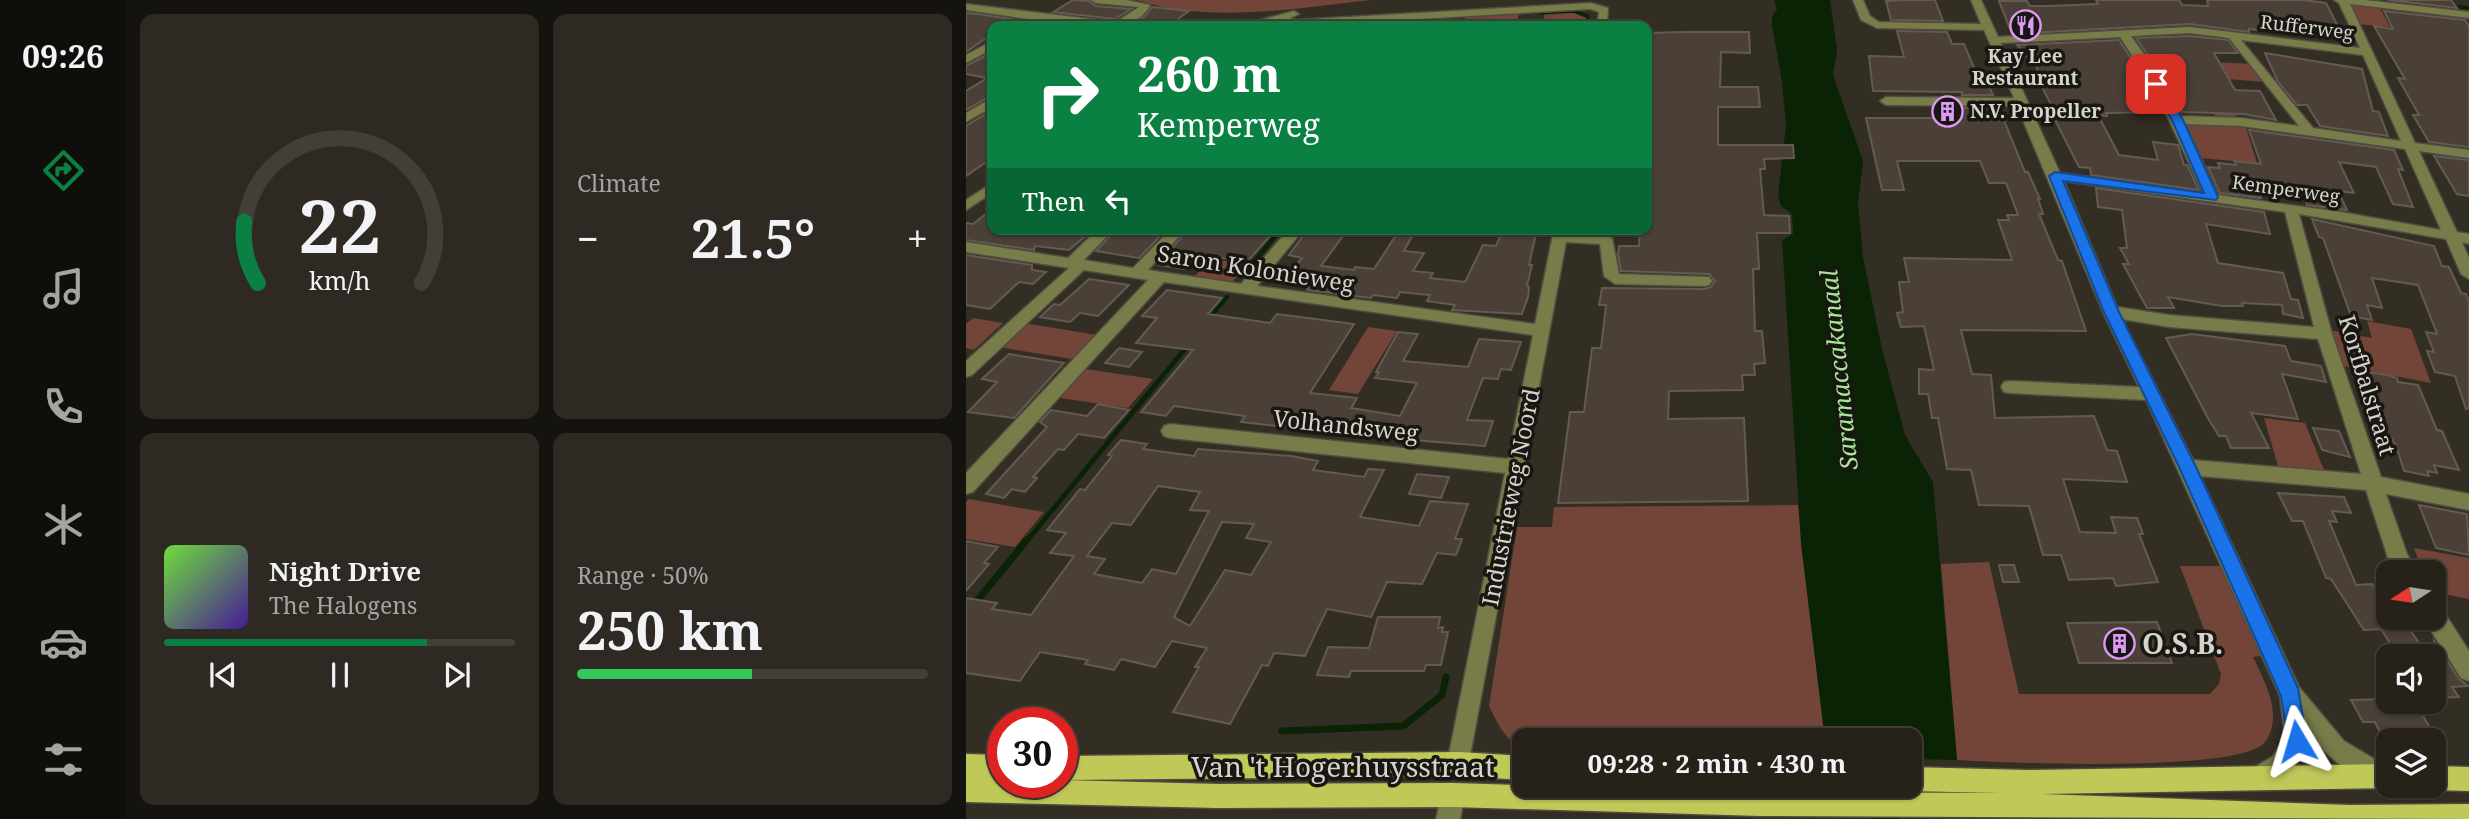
<!DOCTYPE html>
<meta charset="utf-8">
<style>
body{margin:0;font-family:"Noto Serif",serif;background:#2e2a23;color:#f1f3f6;height:100vh;display:flex;flex-direction:column;font-size:26px;white-space:nowrap}
*{box-sizing:border-box;margin:0}
p{font-size:23px;color:#a4a4a2}
.icon{flex:none;width:38px;height:38px;fill:none;stroke:currentColor;stroke-width:2;stroke-linecap:round;stroke-linejoin:round}
.map{position:relative;flex:1;overflow:hidden}
.details{display:flex;flex-direction:column;gap:14px;padding:14px;background:#15130e;width:840px}
.details>*{flex:none}
.guide{position:absolute;left:21px;top:21px;width:665px;height:214px;border-radius:14px;box-shadow:0 2px 5px #0004,0 0 0 2px #423f39;background:#0b8043;color:#fff;overflow:hidden}
.needle{width:46px;rotate:258deg}
.buttons{position:absolute;left:1410px;top:560px;display:grid;gap:14px}
.buttons a{display:grid;place-items:center;width:70px;height:70px;border-radius:14px;background:#26221a;box-shadow:0 2px 5px #0004,0 0 0 2px #423f39;font-size:35px}
.speed{position:absolute;left:21px;top:707px;display:flex;gap:14px;font-size:35px;font-weight:700;text-align:center}
.speed>*{display:grid;place-content:center;width:91px;height:91px;border-radius:50%;background:#26221a;box-shadow:0 2px 5px #0004,0 0 0 2px #423f39;line-height:1}
.speed .limit{border:10px solid #d22;background:#fff;color:#111}
.pin{position:absolute;display:grid;place-items:center;width:60px;height:60px;color:#fff;margin:-30px;border-radius:14px;box-shadow:0 4px 10px #0006}
.me{position:absolute;width:77px;margin:-38px;rotate:353deg;stroke-linejoin:round;filter:drop-shadow(0 0 5px #0008)}
.turn{display:flex;align-items:center;gap:24px;height:147px;padding:0 35px;font-size:32px}
.turn .icon{width:91px;height:91px;stroke-width:2.5}
.turn b{display:block;font-size:49px;line-height:60px}
.then{display:flex;align-items:center;height:66px;padding:0 35px;background:#0003;gap:14px;font-size:26px}
.big{font-size:52px;font-weight:700;line-height:1.1}
.details .widget{flex:1;display:flex;flex-direction:column;justify-content:center;gap:10px;min-width:0;padding:0 24px;border-radius:14px;background:#2e2a23}
.details .dial{align-items:center;gap:0}
.dial svg{height:182px;overflow:visible;fill:none;stroke:#423f39;stroke-width:7;stroke-linecap:round;text-anchor:middle}
.dial text{fill:#f1f3f6;stroke:none}
.song{display:flex;align-items:center;gap:21px}
.cover{width:84px;height:84px;border-radius:10px;background:linear-gradient(135deg,hsl(100 70% 55%),hsl(260 70% 35%))}
.played{height:7px;border-radius:4px;background:linear-gradient(90deg,#0b8043 75%,#423f39 75%)}
.keys{display:flex;justify-content:space-around;direction:ltr}
.heat{display:flex;justify-content:space-between;align-items:center;font-size:38px;direction:ltr}
.charge{height:10px;border-radius:5px;background:linear-gradient(90deg,#34c759 50%,#423f39 0)}
.details .tiles{flex:1;display:grid;gap:14px;grid-template-columns:repeat(2,1fr)}
.trip{position:absolute;left:546px;top:728px;width:410px;height:70px;border-radius:14px;background:#26221a;box-shadow:0 2px 5px #0004,0 0 0 2px #423f39;font-weight:700;line-height:70px;text-align:center}
main{display:flex;flex:1;min-height:0}
.tab-bar{display:flex;flex-direction:column;width:126px;justify-content:space-around;align-items:center;background:#0f0e0a;color:#a4a4a2}
.tab-bar .icon{width:49px;height:49px}
.tab-bar .selected{color:#0b8043}
.tab-bar b{font-size:32px;color:#f1f3f6}
.map>svg:first-child{display:block}
.green{fill:#734438}
.water{fill:#0b2305}
.lines{fill:none;stroke-linecap:round;stroke-linejoin:round}
.stream-far3{stroke:#0b2305;stroke-width:3.5}
.stream-far2{stroke:#0b2305;stroke-width:4.5}
.stream-far1{stroke:#0b2305;stroke-width:5}
.stream{stroke:#0b2305;stroke-width:7}
.canal{fill:#0b2305;fill-rule:evenodd}
.building{fill:#4a4037;stroke:#655a51;stroke-width:2;fill-rule:evenodd}
.minor-casing{stroke:#504c41;stroke-width:3}
.major-casing{stroke:#504c41;stroke-width:3}
.minor{fill:#777c49;fill-rule:evenodd}
.major{fill:#c0c958;fill-rule:evenodd}
.route{fill:#1a73e8;stroke:#114b97;stroke-width:2}
.labels{text-anchor:middle;dominant-baseline:central;stroke-width:7;stroke-linejoin:round;paint-order:stroke}
.far-street-label{font-size:19px;fill:#d6d3cc;stroke:#191712}
.far-poi-label{font-size:19px;font-weight:bold;fill:#d6d3cc;stroke:#191712}
.street-label{font-size:23px;fill:#d6d3cc;stroke:#191712}
.water-label{font-size:24px;font-style:italic;fill:#a6e995;stroke:#191712}
.near-poi-label{font-size:28px;font-weight:bold;fill:#d6d3cc;stroke:#191712;text-anchor:start}
.near-street-label{font-size:28px;fill:#d6d3cc;stroke:#191712}
</style>
<main>
<nav class="tab-bar">
<b>09:26</b>
<svg class="icon selected" aria-label="directions" viewBox="0 0 24 24"><path d="M12 3l9 9-9 9-9-9zM9 14v-3h6M13 9l2 2-2 2"/></svg>
<svg class="icon" aria-label="music" viewBox="0 0 24 24"><path d="M9 18V5l10-2v13"/><circle cx="6" cy="18" r="3"/><circle cx="16" cy="16" r="3"/></svg>
<svg class="icon" aria-label="phone" viewBox="0 0 24 24"><path d="M5 4h4l2 5-3 2q2 4 5 5l2-3 5 2v4C11 20 4 13 5 4z"/></svg>
<svg class="icon" aria-label="climate" viewBox="0 0 24 24"><path d="M12 3v18M4 7l16 10M4 17L20 7"/></svg>
<svg class="icon" aria-label="car" viewBox="0 0 24 24"><path d="M5 17H2v-5l4-1 3-4h7l3 4 3 1v5h-3M9 17h6M6 11h13"/><circle cx="7" cy="17" r="2"/><circle cx="17" cy="17" r="2"/></svg>
<svg class="icon" aria-label="filters" viewBox="0 0 24 24"><path d="M4 7h16M4 17h16"/><circle cx="9" cy="7" r="2"/><circle cx="15" cy="17" r="2"/></svg>
</nav>
<section class="details">
<div class="tiles">
<div class="widget dial"><svg viewBox="0 0 100 80">
<path d="M14 69A42 42 0 1 1 86 69"/>
<path d="M14 69A42 42 0 0 1 8 42" stroke="#0b8043"/>
<text x="50" y="56" font-size="32" font-weight="700">22</text>
<text x="50" y="72" font-size="11">km/h</text>
</svg></div>
<div class="widget"><p>Climate</p>
<div class="heat"><a>−</a><b class="big">21.5°</b><a>+</a></div>
</div>
<div class="widget">
<div class="song"><i class="cover"></i><div><b>Night Drive</b><p>The Halogens</p></div></div>
<div class="played"></div>
<div class="keys"><svg class="icon" aria-label="previous" viewBox="0 0 24 24"><path d="M18 5L8 12l10 7zM5 5v14"/></svg><svg class="icon" aria-label="pause" viewBox="0 0 24 24"><path d="M8 5v14M16 5v14"/></svg><svg class="icon" aria-label="next" viewBox="0 0 24 24"><path d="M6 5l10 7-10 7zM19 5v14"/></svg></div>
</div>
<div class="widget"><p>Range · 50%</p><b class="big">250 km</b><div class="charge"></div></div>
</div>
</section>
<div class="map">
<svg width="1503" height="819" viewBox="0 0 1503 819">
<rect width="100%" height="100%" fill="#332e23"/>
<!-- green -->
<g class="green">
<path d="M171,0H406C331,8 243,24 171,0Z"/>
<polygon points="1382,4 1413,6 1424,27 1391,24"/>
<polygon points="608,12 623,18 621,26 579,26 578,14"/>
<polygon points="553,14 550,25 493,26 501,16"/>
<polygon points="1229,61 1286,64 1300,82 1248,78 1271,118 1250,117 1234,91 1195,88 1190,79 1240,78"/>
<polygon points="1219,124 1279,124 1291,163 1233,158"/>
<polygon points="245,259 282,264 265,283 227,278"/>
<polygon points="7,318 37,323 8,350 0,348 0,324"/>
<polygon points="1401,321 1445,329 1465,383 1376,366 1363,330 1406,338"/>
<polygon points="58,323 137,336 112,360 32,347"/>
<polygon points="402,327 431,331 392,394 363,390"/>
<polygon points="113,368 187,379 162,408 87,397"/>
<polygon points="1298,418 1339,423 1358,470 1312,466"/>
<polygon points="3,499 78,512 49,547 0,539 0,502"/>
<path d="M832,505L859,740H558V748C539,741 532,724 523,706L551,527H586L588,507Z"/>
<polygon points="1448,548 1503,558 1503,599 1468,592 1468,572 1457,572"/>
<path d="M1023,562L1053,694H1244L1253,684L1255,674L1214,566H1256L1295,656L1287,657C1299,682 1318,716 1299,742C1277,773 1037,763 991,760L975,564Z"/>
</g>
<!-- water -->
<polygon class="water" points="808,0 864,0 871,50 867,75 897,161 892,203 897,257 916,349 939,435 967,482 991,760 943,759 943,740 859,740 835,544 816,240 827,234 826,214 815,206 812,196 820,125 816,82 806,25 806,17 811,9"/>
<g class="lines">
<!-- stream-far3 -->
<g class="stream-far3">
<polyline points="1485,6 1503,8"/>
<polyline points="574,13 608,11 621,16 624,23"/>
</g>
<!-- stream-far2 -->
<g class="stream-far2">
<polyline points="284,267 315,229"/>
<polyline points="242,319 261,297"/>
</g>
<!-- stream-far1 -->
<g class="stream-far1">
<polyline points="242,320 244,318"/>
<polyline points="60,542 223,344"/>
</g>
<!-- stream -->
<g class="stream">
<polyline points="0,614 61,540"/>
<polyline points="316,731 437,726 476,695 480,677"/>
</g>
<!-- canal -->
<polygon class="canal" points="902,786 928,786 933,819 905,819"/>
</g>
<!-- building -->
<g class="building">
<polygon points="107,0 123,1 130,6 165,9 149,19 87,12"/>
<polygon points="939,0 969,0 977,21 925,20 920,1"/>
<polygon points="1130,0 1213,0 1216,5 1242,6 1241,0 1337,0 1360,3 1378,38 1283,29 1283,32 1224,24 1046,34 1033,1 1061,1 1064,6 1082,6 1132,4"/>
<polygon points="1422,0 1485,0 1491,8"/>
<polygon points="186,7 223,11 204,25 182,22 181,26 165,26 179,16"/>
<polygon points="1418,11 1499,20 1503,26 1503,147 1463,142 1447,115 1453,115 1432,78 1439,79 1408,26 1427,29"/>
<polygon points="0,13 13,14 50,20 40,26 26,26 26,34 0,52"/>
<polygon points="931,31 981,32 986,44 998,44 1009,70 1014,79 1020,79 1027,95 996,95 996,92 907,91 903,56 938,57"/>
<polygon points="718,32 783,32 784,53 755,52 754,87 792,87 794,107 752,107 752,145 827,145 828,158 798,159 799,169 794,169 798,215 823,216 824,233 791,233 793,269 787,269 789,331 796,331 799,363 788,364 789,375 776,375 777,390 703,391 702,419 778,418 782,501 592,503 604,412 618,412 626,348 635,348 640,305 633,305 636,288 738,289 745,287 749,281 743,274 655,271 652,255 653,246 673,246 674,229 681,229 681,33"/>
<polygon points="1224,36 1262,40 1272,53 1248,53 1269,90 1294,91 1310,120 1277,114 1216,112 1192,70 1170,38"/>
<polygon points="1153,40 1188,93 1196,112 1140,113 1141,116 1132,115 1153,155 1192,160 1187,142 1212,145 1218,165 1221,165 1233,190 1125,175 1124,168 1113,167 1088,118 1092,118 1075,85 1079,85 1065,56 1060,56 1051,45"/>
<polygon points="26,52 26,95 0,110 0,91 21,78 0,74 0,66"/>
<polygon points="1299,53 1396,69 1407,111 1413,112 1422,136 1354,126 1341,105 1331,105 1312,82"/>
<polygon points="996,108 1033,108 1059,172 1062,172 1074,199 1072,199 1077,214 1073,214 1092,260 1096,261 1120,331 995,330 1006,374 1025,375 1029,418 1128,416 1141,450 1151,451 1161,482 1097,479 1114,532 1150,533 1145,517 1171,518 1177,534 1173,534 1192,582 1150,586 1147,578 1103,580 1095,555 1077,555 1063,506 1013,505 1005,470 981,469 972,418 966,418 962,394 953,394 953,369 968,370 958,326 935,327 931,313 937,312 933,282 943,282 938,258 1046,260 1032,220 1043,220 1041,215 1052,215 1040,183 1023,183 1014,161 931,161 938,190 916,190 900,118 996,118"/>
<polygon points="26,110 26,158 0,176 0,126"/>
<polygon points="1283,130 1428,150 1437,170 1432,169 1447,207 1427,204 1410,167 1373,162 1388,193 1372,191 1381,210 1341,205 1338,195 1297,190 1299,195 1294,194 1295,198 1254,193 1242,167 1254,168 1252,163 1270,165 1268,161 1295,164"/>
<polygon points="1468,156 1503,160 1503,196 1491,194"/>
<polygon points="1130,188 1298,212 1304,234 1240,224 1252,263 1317,273 1325,299 1332,300 1337,318 1317,314 1316,305 1276,303 1277,306 1256,306 1202,297 1208,308 1181,308 1157,264 1163,264 1154,248 1161,248 1156,210 1132,207"/>
<polygon points="26,209 26,229 128,229 103,250 69,246 68,250 0,240 0,223 7,224"/>
<polygon points="1346,219 1468,246 1476,266 1483,267 1495,293 1500,294 1503,302 1503,408 1500,409 1489,376 1469,372 1461,351 1468,352 1460,332 1471,334 1452,285 1406,278 1416,308 1401,305 1406,320 1385,316 1357,238 1353,237"/>
<polygon points="151,229 201,229 173,258 130,251"/>
<polygon points="223,229 243,229 304,236 281,262 232,254 218,269 194,265 198,261 194,261"/>
<polygon points="342,229 382,229 355,266 388,270 389,267 408,269 434,229 450,229 438,251 458,253 447,271 467,273 464,278 499,282 517,245 530,246 537,229 571,229 563,265 566,265 561,286 563,287 562,297 556,314 486,310 489,305 461,301 464,295 434,292 431,298 407,295 405,298 341,290 343,287 315,283 336,258 323,255"/>
<polygon points="0,255 66,265 66,270 80,272 67,284 53,282 24,309 0,305"/>
<polygon points="123,279 163,285 132,316 114,313 104,322 74,317 88,304 94,305"/>
<polygon points="201,290 256,298 242,314 304,323 311,314 388,324 344,393 391,398 385,408 434,416 451,383 409,378 413,372 410,372 432,332 452,334 437,361 502,367 513,339 555,342 545,370 535,369 532,379 517,378 501,420 527,421 519,446 448,440 451,433 405,427 401,434 374,429 372,431 348,428 346,430 275,422 279,416 208,406 200,416 175,412 227,350 170,343 191,318 176,316"/>
<polygon points="1226,334 1319,346 1325,361 1355,366 1360,382 1316,374 1332,419 1285,413 1303,448 1265,448 1260,436 1253,436 1243,420 1200,338"/>
<polygon points="153,348 176,352 163,367 139,363"/>
<polygon points="43,354 98,363 48,418 2,412 31,382 16,379"/>
<polygon points="1389,370 1421,375 1431,378 1432,382 1452,385 1471,430 1476,431 1493,470 1468,465 1471,473 1461,471 1463,476 1438,471 1431,448 1425,437 1421,436 1405,396 1399,395"/>
<polygon points="132,404 163,410 138,438 112,434 98,450 92,449 67,477 71,478 59,492 46,489 38,498 20,494 81,427 74,422 85,410 121,416"/>
<polygon points="1347,428 1373,431 1384,457 1356,450"/>
<path d="M155,440L181,444L177,449L228,456L232,449L325,456L352,461L347,470L398,477L402,469L418,470L394,517L453,526L464,501L502,504L489,539H496L490,555L471,553L456,584L421,582L405,617L361,609L339,656L308,653L302,666L296,665L264,724L207,712L233,667H229L241,648L206,641L189,667L155,659L148,670L119,664L122,660L74,652L54,681L0,673V598L31,603L26,609L65,615L108,556L84,553L100,533L81,530L114,489L119,490L146,456L142,455ZM192,486L234,492L224,510L243,511L210,574L186,569L176,583L128,574L139,559L121,556L146,523L165,525ZM256,522L288,524L280,538L305,542L285,575L259,570L224,626L208,617Z"/>
<polygon points="451,474 483,477 475,498 443,494"/>
<polygon points="1312,493 1378,497 1385,513 1366,511 1371,522 1363,521 1390,585 1406,584 1419,605 1423,605 1423,618 1436,618 1462,656 1432,656 1415,629 1398,630 1365,579 1360,578 1337,521 1326,521"/>
<polygon points="1453,505 1501,514 1503,555 1470,548"/>
<polygon points="0,541 32,547 18,563 23,564 0,591"/>
<polygon points="1033,565 1048,565 1053,582 1037,582"/>
<polygon points="412,617 474,617 472,628 477,627 476,632 482,632 475,665 460,665 458,671 385,671 383,677 351,675 362,647 403,648"/>
<polygon points="1191,622 1206,663 1113,663 1101,623"/>
<polygon points="1468,641 1493,679 1502,686 1486,687 1493,697 1468,698"/>
<polygon points="1423,699 1423,702 1449,702 1471,740 1418,740 1409,722 1397,722 1385,700"/>
</g>
<g class="lines">
<defs>
<g id="minor">
<path d="M125,0H160L184,5C181,14 168,22 161,25C145,34 26,13 0,10V4L150,22L173,7L130,3Z"/>
<path d="M887,0H897L904,16L913,22L1015,24L1005,0H1015L1032,37L1224,27L1394,48L1373,3L1368,0H1399L1503,12V18L1384,4L1449,143L1503,150V158L1453,151L1491,232L1503,234V244L1496,242L1503,258V279L1495,274L1480,239L1333,214L1366,334L1415,477L1503,494V510L1420,494L1441,554L1451,572H1430L1422,558L1400,490L1234,476L1333,687L1378,741L1420,766L1423,774L1420,784L1411,787C1383,775 1361,756 1342,733C1345,758 1316,781 1296,789L1287,786L1284,777L1287,768L1306,757L1319,738L1314,696L1180,400L1044,393L1038,392L1035,387L1038,382L1044,381L1173,387L1137,312L1051,106L920,105L914,101L920,97L1048,98L1018,30L911,28L895,20ZM1224,33L1263,38L1333,126L1275,118L1215,116L1190,71L1165,36ZM1154,37L1190,92L1237,193L1094,173L1035,43ZM1275,40L1397,55L1435,141L1347,128ZM1219,124L1275,126L1439,149L1475,230L1375,212L1252,195ZM1098,181L1319,212L1348,327L1203,315L1151,307ZM1156,319L1203,327L1352,339L1395,474L1227,460Z"/>
<polygon points="625,3 642,8 641,26 631,26 633,12 624,9 330,26 315,20 289,26 272,26 328,11 333,14 324,18 330,20"/>
<polygon points="26,41 26,49 0,63 0,55"/>
<polygon points="26,98 26,107 0,122 0,113"/>
<polygon points="26,183 26,193 0,210 0,200"/>
<polygon points="132,229 148,229 118,260 167,268 205,229 220,229 182,270 275,284 323,229 338,229 291,286 569,324 588,229 602,229 601,232 629,232 646,238 653,274 743,277 746,281 743,285 738,286 649,284 638,276 634,244 600,242 501,772 493,776 485,772 481,764 539,473 204,438 198,436 195,431 198,426 204,424 542,459 567,335 198,282 7,492 0,494 0,473 182,280 118,270 6,375 0,377 0,361 103,268 0,252 0,242 102,258"/>
<polygon points="1468,606 1476,609 1503,651 1503,681 1495,678 1460,623 1458,618 1468,618"/>
<polygon points="487,783 496,786 499,795 494,819 470,819 478,786"/>
</g>
<g id="major">
<polygon points="493,752 558,756 558,780 493,776 96,780 96,756"/>
<polygon points="0,754 37,755 37,782 96,782 96,780 252,784 487,783 795,792 1033,793 943,791 934,786 943,786 943,767 1061,770 1423,764 1423,786 1429,786 1423,788 1076,794 1383,805 1503,804 1503,819 795,816 487,807 252,808 0,802"/>
<polygon points="1468,766 1503,767 1503,791 1468,790 1459,787 1468,786"/>
</g>
</defs>
<!-- minor casing -->
<use href="#minor" class="minor-casing"/>
<!-- major casing -->
<use href="#major" class="major-casing"/>
<!-- minor -->
<use href="#minor" class="minor"/>
<!-- major -->
<use href="#major" class="major"/>
</g>
<!-- route -->
<polygon class="route" points="1190,81 1195,84 1217,120 1252,197 1250,200 1097,181 1153,312 1230,467 1332,688 1341,741 1338,748 1331,751 1323,748 1315,696 1213,467 1138,312 1083,176 1089,172 1238,193 1206,120 1185,84"/>
<!-- icons -->
<defs>
<symbol id="restaurant-ring" viewBox="-11 -11 22 22"><circle r="9.5" fill="#191712" stroke="#dd99f4" stroke-width="1.5"/><path d="M-5-6h1v4h1v-4h1v4h1v-4h1v5L-1.5 .5V6h-2V.5L-5-1ZM5-6V6H3V1.5H1.5Q1.5-4 5-6Z" fill="#dd99f4"/></symbol>
<symbol id="building-ring" viewBox="-11 -11 22 22"><circle r="9.5" fill="#191712" stroke="#dd99f4" stroke-width="1.5"/><path d="M-4-6H4V6H1V3H-1V6H-4ZM-2.5-4.3h1.7v1.8h-1.7ZM.8-4.3h1.7v1.8H.8ZM-2.5-1h1.7V.8h-1.7ZM.8-1h1.7V.8H.8Z" fill="#dd99f4"/></symbol>
</defs>
<g fill-rule="evenodd">
<use href="#restaurant-ring" x="1042" y="8" width="35" height="35"/>
<use href="#building-ring" x="964" y="94" width="35" height="35"/>
<use href="#building-ring" x="1136" y="626" width="35" height="35"/>
</g>
<g class="labels">
<!-- far-street labels -->
<g class="far-street-label">
<text transform="translate(1341 27) rotate(7)">Rufferweg</text>
<text transform="translate(1320 189) rotate(8)">Kemperweg</text>
</g>
<!-- far-poi labels -->
<g class="far-poi-label">
<text x="1059" y="56">Kay Lee<tspan x="1059" dy="22">Restaurant</tspan></text>
<text x="1004" y="111" text-anchor="start">N.V. Propeller</text>
</g>
<!-- street labels -->
<g class="street-label">
<text transform="translate(290 268) rotate(9)">Saron Kolonieweg</text>
<text transform="translate(1402 385) rotate(73)">Korfbalstraat</text>
<text transform="translate(380 425) rotate(6)">Volhandsweg</text>
<text transform="translate(544 497) rotate(-79)">Industrieweg Noord</text>
</g>
<!-- water labels -->
<g class="water-label">
<text transform="translate(872 370) rotate(-96)">Saramaccakanaal</text>
</g>
<!-- near-poi labels -->
<g class="near-poi-label">
<text x="1176" y="643">O.S.B.</text>
</g>
<!-- near-street labels -->
<g class="near-street-label">
<text x="377" y="766">Van 't Hogerhuysstraat</text>
</g>
</g>
</svg>
<div class="buttons">
<a><svg class="needle" viewBox="-14 -14 28 28"><path d="M0-13l5 13h-10z" fill="#e53935"/><path d="M0 13l5-13h-10z" fill="#a4a4a2"/></svg></a>
<a><svg class="icon" aria-label="sound" viewBox="0 0 24 24"><path d="M4 9h4l5-4v14l-5-4H4zM17 9q2 3 0 6"/></svg></a>
<a><svg class="icon" aria-label="layers" viewBox="0 0 24 24"><path d="M12 4l9 5-9 5-9-5zM3 14l9 5 9-5"/></svg></a>
</div>
<div class="speed"><div class="limit">30</div></div>
<div class="pin" style="left:1190px;top:84px;background:#d93025"><svg class="icon" aria-label="arrive" viewBox="0 0 24 24"><path d="M6 21V4h12l-3 4 3 4H6"/></svg></div>
<svg class="me" style="left:1331px;top:741px" viewBox="-20 -20 40 40"><path d="M0-17L14 15 0 8-14 15z" fill="#1a73e8" stroke="#fff" stroke-width="4"/></svg>
<div class="trip">09:28 · 2 min · 430 m</div>
<div class="guide">
<div class="turn"><svg class="icon" aria-label="right" viewBox="0 0 24 24"><path d="M7 20v-9h11M14 6l5 5-5 5"/></svg><div><b>260 m</b>Kemperweg</div></div>
<div class="then">Then<svg class="icon" aria-label="left" viewBox="0 0 24 24"><path d="M17 20v-9H6M10 6l-5 5 5 5"/></svg></div>
</div>
</div>
</main>
